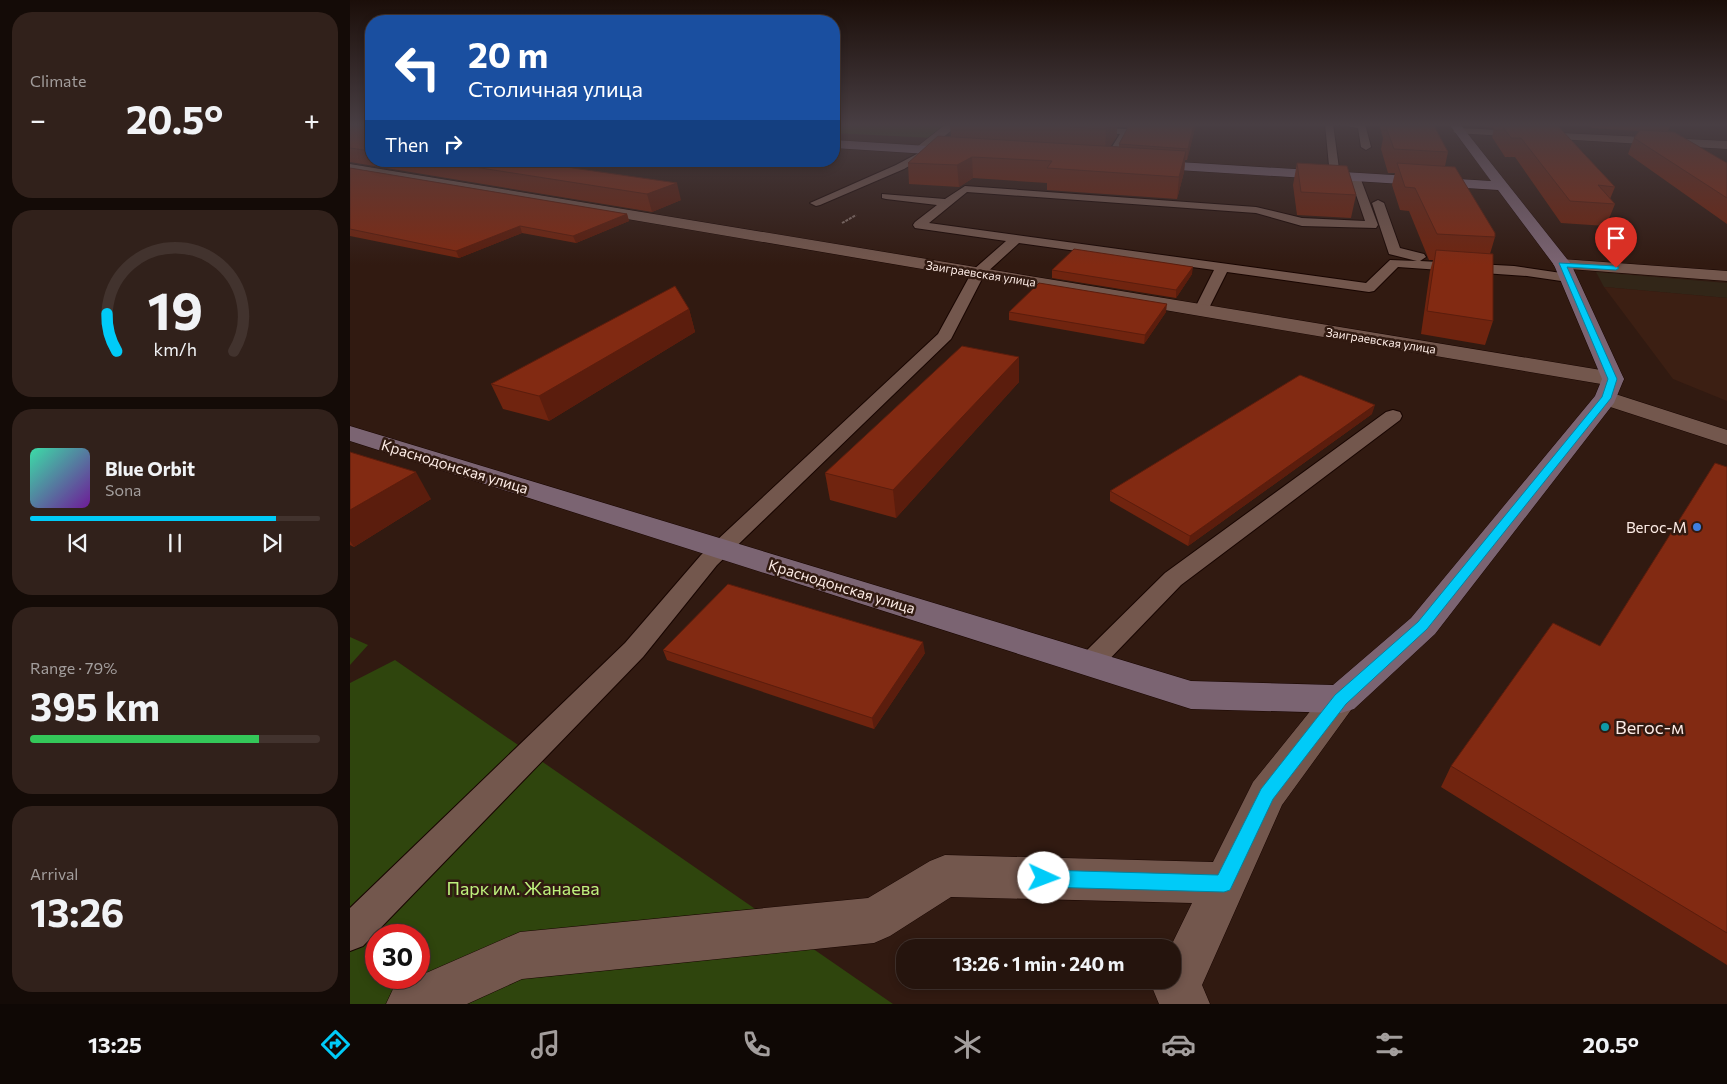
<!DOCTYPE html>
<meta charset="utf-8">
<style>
body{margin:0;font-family:Commissioner,sans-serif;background:#31211b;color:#f1f3f6;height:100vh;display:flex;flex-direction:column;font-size:19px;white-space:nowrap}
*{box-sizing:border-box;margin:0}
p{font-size:16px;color:#a39e9d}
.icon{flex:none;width:28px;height:28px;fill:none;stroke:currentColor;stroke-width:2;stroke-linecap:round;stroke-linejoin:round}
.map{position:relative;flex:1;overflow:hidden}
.panel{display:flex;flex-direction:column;gap:12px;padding:12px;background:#140b07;width:350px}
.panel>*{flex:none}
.guide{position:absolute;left:15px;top:15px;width:475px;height:152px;border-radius:20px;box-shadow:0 2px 8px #0003,0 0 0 1px #42332e;background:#1a4fa0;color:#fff;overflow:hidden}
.speed{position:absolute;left:15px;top:924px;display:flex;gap:10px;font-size:25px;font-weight:700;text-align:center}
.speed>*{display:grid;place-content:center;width:65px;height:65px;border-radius:50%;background:#25140d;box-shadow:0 2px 8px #0003,0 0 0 1px #42332e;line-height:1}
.speed .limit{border:8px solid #d22;background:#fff;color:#111}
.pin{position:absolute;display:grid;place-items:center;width:42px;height:42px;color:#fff;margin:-51px -21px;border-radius:50% 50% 50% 0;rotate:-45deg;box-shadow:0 0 5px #0007}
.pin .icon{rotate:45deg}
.me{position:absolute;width:55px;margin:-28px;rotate:92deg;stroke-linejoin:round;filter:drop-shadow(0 0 4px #0008)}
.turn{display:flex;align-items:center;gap:18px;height:105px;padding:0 20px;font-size:22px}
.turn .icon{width:65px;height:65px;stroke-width:2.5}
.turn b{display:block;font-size:35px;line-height:42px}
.then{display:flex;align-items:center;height:48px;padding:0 20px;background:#0003;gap:10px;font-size:19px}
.big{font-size:38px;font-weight:700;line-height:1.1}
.panel .tile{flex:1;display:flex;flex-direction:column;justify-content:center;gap:8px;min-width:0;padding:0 18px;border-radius:20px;background:#31211b}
.panel .dial{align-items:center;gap:0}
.dial svg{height:130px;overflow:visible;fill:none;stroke:#42332e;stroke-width:7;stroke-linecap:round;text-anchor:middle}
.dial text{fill:#f1f3f6;stroke:none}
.song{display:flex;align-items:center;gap:15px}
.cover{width:60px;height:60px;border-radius:8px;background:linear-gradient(135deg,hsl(160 70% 55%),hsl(280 70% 35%))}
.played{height:5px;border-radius:2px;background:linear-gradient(90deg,#00cbf8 85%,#42332e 85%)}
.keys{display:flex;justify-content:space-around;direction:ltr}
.heat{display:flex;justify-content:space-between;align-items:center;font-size:28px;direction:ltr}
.charge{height:8px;border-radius:4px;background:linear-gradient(90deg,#34c759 79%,#42332e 0)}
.trip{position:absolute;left:546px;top:939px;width:285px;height:50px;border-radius:20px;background:#25140d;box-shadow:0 2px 8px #0003,0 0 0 1px #42332e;font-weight:700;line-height:50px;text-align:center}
.menu{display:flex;height:80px;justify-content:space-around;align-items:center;background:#0f0805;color:#a39e9d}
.menu .icon{width:35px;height:35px}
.menu .on{color:#00cbf8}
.menu b{font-size:22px;color:#f1f3f6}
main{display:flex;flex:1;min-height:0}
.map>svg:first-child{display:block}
.industrial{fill:#322618}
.built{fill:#3c1f13}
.green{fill:#2f450d;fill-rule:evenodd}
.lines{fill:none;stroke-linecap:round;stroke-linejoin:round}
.lane-casing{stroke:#180501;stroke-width:2}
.street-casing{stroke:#180501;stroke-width:1}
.secondary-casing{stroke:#180501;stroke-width:1}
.path{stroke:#86726a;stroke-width:2;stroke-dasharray:3 1;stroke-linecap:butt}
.lane{fill:#73574d;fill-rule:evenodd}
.street{fill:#73574d;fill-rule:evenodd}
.secondary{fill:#7b6472;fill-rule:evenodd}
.wall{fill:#70240f;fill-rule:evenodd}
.shaded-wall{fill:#5b1d0d}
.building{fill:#822a12;stroke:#5b1d0d}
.route{fill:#00cbf8;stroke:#0084a1}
.shop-dot{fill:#3f7fe0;stroke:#311a11;stroke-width:2}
.culture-dot{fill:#0f9aa8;stroke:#311a11;stroke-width:2}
.labels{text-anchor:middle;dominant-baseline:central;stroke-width:5;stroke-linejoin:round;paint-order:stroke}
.far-street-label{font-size:12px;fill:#fcebe5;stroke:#311a11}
.street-label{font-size:15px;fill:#fcebe5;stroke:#311a11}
.poi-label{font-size:15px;fill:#fcebe5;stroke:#311a11;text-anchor:end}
.near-poi-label{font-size:18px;fill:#fcebe5;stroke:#311a11;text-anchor:start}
.near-park-label{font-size:18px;fill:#bef17d;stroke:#311a11}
</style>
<main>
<section class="panel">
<div class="tile"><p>Climate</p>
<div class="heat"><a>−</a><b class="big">20.5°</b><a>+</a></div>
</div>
<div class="tile dial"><svg viewBox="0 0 100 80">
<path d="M14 69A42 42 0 1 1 86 69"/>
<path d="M14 69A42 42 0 0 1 8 46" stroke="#00cbf8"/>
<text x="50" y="56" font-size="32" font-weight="700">19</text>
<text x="50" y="72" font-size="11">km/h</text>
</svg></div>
<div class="tile">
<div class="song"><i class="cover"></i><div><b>Blue Orbit</b><p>Sona</p></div></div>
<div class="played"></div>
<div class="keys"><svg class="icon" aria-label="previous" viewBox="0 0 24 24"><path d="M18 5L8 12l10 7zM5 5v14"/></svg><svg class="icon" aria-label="pause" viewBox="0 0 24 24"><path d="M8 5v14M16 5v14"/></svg><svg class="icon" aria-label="next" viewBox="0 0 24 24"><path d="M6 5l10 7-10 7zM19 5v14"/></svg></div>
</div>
<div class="tile"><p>Range · 79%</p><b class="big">395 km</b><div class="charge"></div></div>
<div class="tile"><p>Arrival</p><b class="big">13:26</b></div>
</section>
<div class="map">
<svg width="1377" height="1004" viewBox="0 0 1377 1004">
<rect width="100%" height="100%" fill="#311a11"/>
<!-- industrial -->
<polygon class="industrial" points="1246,272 1377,283 1377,298 1254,287"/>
<!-- built -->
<polygon class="built" points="1254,287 1377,298 1377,401 1323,379"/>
<!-- green -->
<g class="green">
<polygon points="600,124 584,138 484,133 484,125"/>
<polygon points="0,637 18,645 0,665"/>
<path d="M45,660L543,1004H0V683ZM26,935H69V978H26Z"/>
</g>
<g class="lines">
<defs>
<g id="lane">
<polygon points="975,124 983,124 990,176 985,179 980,176"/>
<polygon points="984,124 1015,124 1021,147 1016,150 1011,147 1008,128"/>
<polygon points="738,127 776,129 780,132 762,163 753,161 770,134 735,132 734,130"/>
<polygon points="580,147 583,148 583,152 554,169 470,205 466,206 460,203 546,165"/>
<polygon points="1005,174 1010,177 1028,225 1026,228 952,226 906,213 617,192 579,223 1016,283 1040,260 1067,261 1039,254 1022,203 1028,200 1034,203 1050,248 1074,254 1076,257 1070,261 1164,266 1218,274 1225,278 1218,282 1177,276 1048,267 1024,291 1019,292 877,272 858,310 851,314 844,310 864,270 669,243 634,275 601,339 367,565 293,657 13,946 0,951 0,908 275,643 351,555 588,334 623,270 656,241 565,228 563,225 565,222 587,205 536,199 532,198 532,194 595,199 615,186 906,207 952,218 1015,221 1000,177"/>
<polygon points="1043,410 1050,412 1052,416 1050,420 831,585 749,670 740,673 731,670 727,663 731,656 815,573 1036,412"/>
</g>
<g id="street">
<polygon points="596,124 609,124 576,152 568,152 566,149 568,146"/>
<polygon points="1109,128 1377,141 1377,149 1105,133 1103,131"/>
<polygon points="0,164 1263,372 1271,374 1274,379 1271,384 1263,386 0,172"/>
<polygon points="1212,259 1377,271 1377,281 1206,268 1203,264 1206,260"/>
<polygon points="1256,391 1377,430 1377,445 1248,403 1244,398 1248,393"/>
<polygon points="991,685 1004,689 1009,699 932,805 852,985 860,1004 809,1004 802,987 805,980 822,980 822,948 820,948 842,903 601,897 540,936 524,943 172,979 117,1004 36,1004 44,987 170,932 518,898 580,861 595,855 863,862 903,782 978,689"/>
</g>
<g id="secondary">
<polygon points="1099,124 1110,124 1221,264 1274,379 1264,403 1085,634 1004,709 991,713 841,709 0,441 0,426 841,681 983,685 1061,618 1245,396 1252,379 1204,265 1148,190 796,168 790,164 796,160 1141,181"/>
<polygon points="484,140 609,148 615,152 609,156 484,148"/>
</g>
</defs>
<!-- lane casing -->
<use href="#lane" class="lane-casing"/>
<!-- street casing -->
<use href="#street" class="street-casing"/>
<!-- secondary casing -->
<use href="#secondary" class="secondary-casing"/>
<!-- path -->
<polyline class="path" points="492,223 506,215"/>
<!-- lane -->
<use href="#lane" class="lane"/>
<!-- street -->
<use href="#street" class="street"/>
<!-- secondary -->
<use href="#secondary" class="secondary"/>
</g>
<!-- wall -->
<g class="wall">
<polygon points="0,124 21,124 21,161 174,161 331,200 302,212 0,162"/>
<path d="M600,124H846L837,160H835L834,172L827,199L697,190V183L623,178L609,187L559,184L558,163L601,137ZM767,127H776L778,129L769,144V147L760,146L767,136Z"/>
<polygon points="1029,124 1083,124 1098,152 1095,166 1145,237 1140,254 1143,321 1135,345 1071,334 1080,271 1083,260 1079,260 1059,211 1050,210 1042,185 1045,173 1038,173 1031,149 1033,138"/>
<polygon points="1133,124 1206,124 1265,187 1260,199 1265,204 1256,226 1211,223 1165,157 1155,157 1142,137 1144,128 1135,127"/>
<polygon points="1236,124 1321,124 1318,131 1377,163 1377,224 1278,154 1284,138 1289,131 1242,128"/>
<polygon points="947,163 1006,195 1001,218 947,215 943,185"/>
<polygon points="0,168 277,214 279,221 226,243 172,233 109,258 0,236"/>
<polygon points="702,270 842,274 826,298 702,278"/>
<polygon points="339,309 345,332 199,421 153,409 141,384"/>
<polygon points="659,312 816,312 794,344 659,320"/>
<polygon points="669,357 669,382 546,518 480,500 475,473"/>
<polygon points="1022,414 838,546 760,501 760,491"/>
<polygon points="0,452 81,499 4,547 0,545"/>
<polygon points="1377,467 1377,965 1091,787 1101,766 1250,646"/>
<polygon points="313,650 575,653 524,729 317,660"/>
</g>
<!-- shaded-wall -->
<g class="shaded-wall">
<polygon points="759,124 767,124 767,136 755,155 756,129"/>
<polygon points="844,124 846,124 837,160 838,149"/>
<polygon points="836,151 834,172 827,199 829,177"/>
<polygon points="622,157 623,178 609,187 607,165"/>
<polygon points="327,183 331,200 302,212 297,194"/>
<polygon points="277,214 279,221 226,243 223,236"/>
<polygon points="170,226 172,233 109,258 106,251"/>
<polygon points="843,267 842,274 826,298 826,290"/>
<polygon points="817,304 816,312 794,344 795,335"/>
<polygon points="339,309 345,332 199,421 189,396"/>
<polygon points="669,357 669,382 546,518 543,490"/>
<polygon points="1025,405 1022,414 838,546 840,536"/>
<polygon points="66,472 81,499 4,547 0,541 0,510"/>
<polygon points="573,642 575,653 524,729 522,718"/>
</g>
<!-- building -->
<g class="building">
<polygon points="0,124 21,124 21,151 0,148"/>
<polygon points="669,124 759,124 756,129"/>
<polygon points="780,124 844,124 838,149 769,144"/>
<polygon points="1041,124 1083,124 1098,152 1044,149 1036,127 1042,127"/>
<polygon points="1151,124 1206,124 1265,187 1248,185 1265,204 1220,201 1171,138 1161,138"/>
<polygon points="1290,130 1324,132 1377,163 1377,198 1284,138"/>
<polygon points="588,136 836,151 829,177 697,168 702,161 622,157 607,165 558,163"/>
<polygon points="86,161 174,161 327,183 297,194"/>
<polygon points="947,163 997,166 1006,195 951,192"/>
<polygon points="1047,163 1105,167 1145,233 1145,237 1087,234 1065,188 1055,187"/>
<polygon points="0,168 277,214 223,236 170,226 106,251 0,229"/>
<polygon points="724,249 843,267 826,290 702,270"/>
<polygon points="1086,250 1143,254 1143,321 1077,311"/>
<polygon points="689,283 817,304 795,335 659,312"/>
<polygon points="325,286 339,309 189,396 141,384"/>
<polygon points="612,346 669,357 543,490 475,473"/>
<polygon points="950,375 1025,405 840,536 760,491"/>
<polygon points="0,452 66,472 0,510"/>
<polygon points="1365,463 1377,467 1377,933 1101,766 1203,623 1250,646"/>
<polygon points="378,584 573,642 522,718 313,650"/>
</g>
<!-- sky -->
<linearGradient id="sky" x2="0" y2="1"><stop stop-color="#1b0e09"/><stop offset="0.47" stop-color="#483e43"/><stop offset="1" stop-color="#483e43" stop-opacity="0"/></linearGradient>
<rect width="1377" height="265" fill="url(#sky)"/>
<!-- route -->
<polygon class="route" points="1209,263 1266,266 1269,268 1266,270 1217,267 1267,379 1261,398 1077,629 996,704 923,799 880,890 874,892 694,887 688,885 685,878 688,872 694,870 868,875 911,789 985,695 1068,622 1252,397 1258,379"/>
<!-- markers -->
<circle class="shop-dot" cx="1347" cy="527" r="5"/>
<circle class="culture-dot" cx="1255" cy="727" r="5"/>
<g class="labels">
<!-- far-street labels -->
<g class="far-street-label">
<text transform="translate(631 273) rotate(9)">Заиграевская улица</text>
<text transform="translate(1031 340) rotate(9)">Заиграевская улица</text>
</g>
<!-- street labels -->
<g class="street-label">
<text transform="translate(105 466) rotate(17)">Краснодонская улица</text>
<text transform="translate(492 586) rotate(17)">Краснодонская улица</text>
</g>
<!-- poi labels -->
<g class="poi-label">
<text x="1337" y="527">Вегос-М</text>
</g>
<!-- near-poi labels -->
<g class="near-poi-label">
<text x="1265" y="727">Вегос-м</text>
</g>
<!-- near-park labels -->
<g class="near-park-label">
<text x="173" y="888">Парк им. Жанаева</text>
</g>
</g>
</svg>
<div class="speed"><div class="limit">30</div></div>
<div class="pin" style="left:1266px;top:268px;background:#d93025"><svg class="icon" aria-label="arrive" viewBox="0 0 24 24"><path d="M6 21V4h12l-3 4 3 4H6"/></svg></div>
<svg class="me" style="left:694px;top:878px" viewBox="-20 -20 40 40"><circle r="19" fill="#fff"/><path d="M0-13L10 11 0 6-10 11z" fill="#00cbf8"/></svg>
<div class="trip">13:26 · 1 min · 240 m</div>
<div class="guide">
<div class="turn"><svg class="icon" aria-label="left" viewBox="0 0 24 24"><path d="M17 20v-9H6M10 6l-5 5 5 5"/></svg><div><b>20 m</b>Столичная улица</div></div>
<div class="then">Then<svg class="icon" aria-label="right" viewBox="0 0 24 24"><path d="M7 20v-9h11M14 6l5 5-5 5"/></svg></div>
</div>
</div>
</main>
<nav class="menu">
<b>13:25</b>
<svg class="icon on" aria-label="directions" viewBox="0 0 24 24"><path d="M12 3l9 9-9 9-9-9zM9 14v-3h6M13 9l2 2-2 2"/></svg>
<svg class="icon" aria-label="music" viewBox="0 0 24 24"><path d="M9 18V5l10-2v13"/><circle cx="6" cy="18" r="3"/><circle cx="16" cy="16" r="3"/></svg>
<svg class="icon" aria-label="phone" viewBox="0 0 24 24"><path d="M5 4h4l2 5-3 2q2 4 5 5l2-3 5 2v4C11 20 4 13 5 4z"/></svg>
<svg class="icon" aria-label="climate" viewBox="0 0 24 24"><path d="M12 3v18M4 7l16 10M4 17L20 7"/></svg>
<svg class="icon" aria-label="car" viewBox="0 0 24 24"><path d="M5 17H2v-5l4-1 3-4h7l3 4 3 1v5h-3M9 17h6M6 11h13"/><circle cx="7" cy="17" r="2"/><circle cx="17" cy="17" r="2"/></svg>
<svg class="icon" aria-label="filters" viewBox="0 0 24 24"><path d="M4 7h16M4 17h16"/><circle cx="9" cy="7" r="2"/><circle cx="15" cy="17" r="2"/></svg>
<b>20.5°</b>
</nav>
